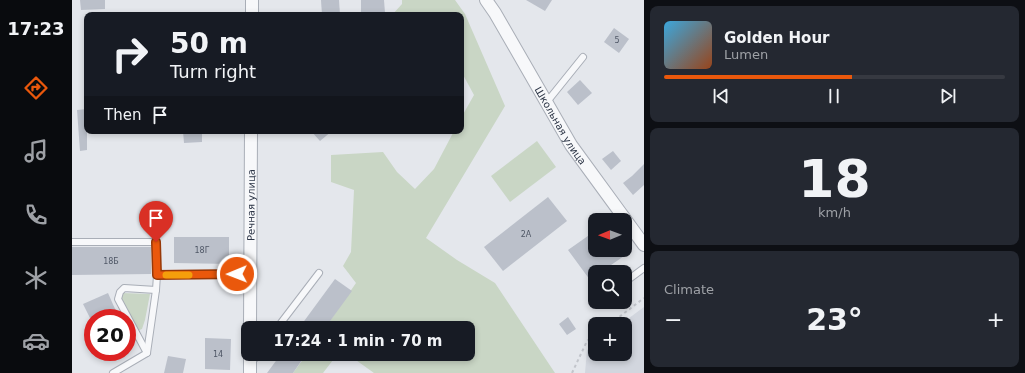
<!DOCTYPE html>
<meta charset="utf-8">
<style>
body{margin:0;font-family:"DejaVu Sans",sans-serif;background:#242831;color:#f1f3f6;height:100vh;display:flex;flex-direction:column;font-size:15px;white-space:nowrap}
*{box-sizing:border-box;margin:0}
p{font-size:13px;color:#9ea1a6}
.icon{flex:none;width:22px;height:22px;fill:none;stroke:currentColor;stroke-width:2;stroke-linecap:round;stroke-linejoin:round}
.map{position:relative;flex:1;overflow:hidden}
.sheet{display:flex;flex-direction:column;gap:6px;padding:6px;background:#0d0f14;width:381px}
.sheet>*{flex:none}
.top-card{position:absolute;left:12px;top:12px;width:380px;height:122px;border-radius:8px;box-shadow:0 2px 6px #0003;background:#171b24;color:#f1f3f6;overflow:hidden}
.needle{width:26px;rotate:269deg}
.tools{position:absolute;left:516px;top:213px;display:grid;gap:8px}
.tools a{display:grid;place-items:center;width:44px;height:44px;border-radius:8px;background:#171b24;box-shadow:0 2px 6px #0003;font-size:20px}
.speed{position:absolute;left:12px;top:309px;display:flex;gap:8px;font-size:20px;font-weight:700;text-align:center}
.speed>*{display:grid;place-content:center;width:52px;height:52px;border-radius:50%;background:#171b24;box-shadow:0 2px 6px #0003;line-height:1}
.speed .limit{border:6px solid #d22;background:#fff;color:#111}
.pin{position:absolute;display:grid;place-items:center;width:34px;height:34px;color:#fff;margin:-41px -17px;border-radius:50% 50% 50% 0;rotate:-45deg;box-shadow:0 0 4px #0007}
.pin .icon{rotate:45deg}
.me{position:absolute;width:44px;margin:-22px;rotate:269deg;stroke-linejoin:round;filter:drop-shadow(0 0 3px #0008)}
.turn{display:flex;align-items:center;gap:14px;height:84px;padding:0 20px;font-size:18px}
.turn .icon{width:52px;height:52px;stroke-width:2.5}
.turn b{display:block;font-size:28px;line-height:34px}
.then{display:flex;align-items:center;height:38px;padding:0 20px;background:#0003;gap:8px;font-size:15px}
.big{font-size:30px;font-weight:800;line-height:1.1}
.sheet .tile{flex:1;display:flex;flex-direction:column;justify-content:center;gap:6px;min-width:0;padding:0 14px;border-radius:8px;background:#242831}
.sheet .dial{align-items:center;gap:0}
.dial b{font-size:52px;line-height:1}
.song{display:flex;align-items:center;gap:12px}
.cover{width:48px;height:48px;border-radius:6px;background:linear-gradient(135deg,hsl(200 70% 55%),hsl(20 70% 35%))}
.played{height:4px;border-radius:2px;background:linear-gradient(90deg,#ea580c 55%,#363941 55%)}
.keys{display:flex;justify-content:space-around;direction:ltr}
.heat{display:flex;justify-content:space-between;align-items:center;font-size:22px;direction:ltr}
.trip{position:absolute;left:169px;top:321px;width:234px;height:40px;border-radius:8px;background:#171b24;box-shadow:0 2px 6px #0003;font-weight:800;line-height:40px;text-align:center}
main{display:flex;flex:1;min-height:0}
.dock{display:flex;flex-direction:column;width:72px;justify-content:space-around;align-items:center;background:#090b0e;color:#9ea1a6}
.dock .icon{width:28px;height:28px}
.dock .selected{color:#ea580c}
.dock b{font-size:18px;color:#f1f3f6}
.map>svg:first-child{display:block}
.built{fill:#d2d6de}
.green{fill:#c9d6c5}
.building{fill:#bbc0ca}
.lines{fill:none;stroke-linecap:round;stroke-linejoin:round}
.lane-casing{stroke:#a9aeb7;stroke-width:8}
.street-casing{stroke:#a9aeb7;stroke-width:14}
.path{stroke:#c2c5cb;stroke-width:2;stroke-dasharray:3 3;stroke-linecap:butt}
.lane{stroke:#f7f8fa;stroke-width:6}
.street{stroke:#f7f8fa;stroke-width:12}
.route-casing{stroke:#983908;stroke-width:10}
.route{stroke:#ea580c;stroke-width:7}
.slow{stroke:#f59e0b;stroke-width:7}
.labels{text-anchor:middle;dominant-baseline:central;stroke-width:4;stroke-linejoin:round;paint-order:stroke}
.number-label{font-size:8px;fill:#4f5766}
.street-label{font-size:10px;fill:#2b3445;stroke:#f4f6f9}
</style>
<main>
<nav class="dock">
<b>17:23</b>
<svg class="icon selected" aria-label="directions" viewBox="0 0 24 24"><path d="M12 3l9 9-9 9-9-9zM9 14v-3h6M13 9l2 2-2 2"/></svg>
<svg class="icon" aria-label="music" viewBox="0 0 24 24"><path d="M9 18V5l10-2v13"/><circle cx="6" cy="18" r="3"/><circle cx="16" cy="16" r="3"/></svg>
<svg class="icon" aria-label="phone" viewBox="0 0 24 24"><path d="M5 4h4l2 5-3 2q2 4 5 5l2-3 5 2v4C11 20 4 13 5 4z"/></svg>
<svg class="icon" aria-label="climate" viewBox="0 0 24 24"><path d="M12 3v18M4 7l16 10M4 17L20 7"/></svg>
<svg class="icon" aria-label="car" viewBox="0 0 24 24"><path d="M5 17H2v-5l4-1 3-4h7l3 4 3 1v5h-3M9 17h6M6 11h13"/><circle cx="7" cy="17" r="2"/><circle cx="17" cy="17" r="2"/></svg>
</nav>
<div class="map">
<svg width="572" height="373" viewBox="0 0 572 373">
<rect width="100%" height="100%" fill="#e4e7ec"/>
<!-- built -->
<polygon class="built" points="572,307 572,373 513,373 515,350 523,344 523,354 553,354 553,324 549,324"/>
<!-- green -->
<g class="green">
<polygon points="330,0 383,0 393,14 433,106 354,238 385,260 423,283 483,373 302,373 281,358 261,360 251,373 221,373 235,354 396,354 396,328 253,328 284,283 271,266 279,252 282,190 259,182 259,155 311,152 325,172 343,189 362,169 382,131 389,131 389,118 402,95 389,71 389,15 320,15 330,4"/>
<polygon points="465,141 484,167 438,202 419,176"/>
<polygon points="50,293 78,294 73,320 70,329 65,331 50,302"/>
</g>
<!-- building -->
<g class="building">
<polygon points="8,0 33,0 33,9 9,10"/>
<polygon points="249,0 267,0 268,15 250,15"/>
<polygon points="289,0 312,0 313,13 289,15"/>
<polygon points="454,0 480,0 473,11"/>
<polygon points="542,28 557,39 547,53 532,42"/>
<polygon points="508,80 520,93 506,105 495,92"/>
<polygon points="15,109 15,150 8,151 5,110"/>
<polygon points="111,131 130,131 130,142 112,143"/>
<polygon points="239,131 260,131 248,141"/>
<polygon points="541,151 549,161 539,170 530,159"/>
<polygon points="572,164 572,185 561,195 551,183 560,176"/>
<polygon points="476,197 495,221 431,271 412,247"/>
<polygon points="523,231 523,250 548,250 552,256 529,272 523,272 523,276 518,280 496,250"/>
<polygon points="102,237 157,237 157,264 102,263"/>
<polygon points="0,247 79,247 79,274 0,275"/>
<polygon points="263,279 280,291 253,328 227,328"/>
<polygon points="36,293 47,318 18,318 11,304"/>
<polygon points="496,317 504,329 495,335 487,324"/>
<polygon points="133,338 159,339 158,370 133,369"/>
<polygon points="209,354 234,354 221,373 195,373"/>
<polygon points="96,356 114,359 111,373 92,373"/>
</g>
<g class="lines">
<defs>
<g id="lane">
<polyline points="474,103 511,57"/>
<polyline points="0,242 84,242 85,275 84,290 75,353 41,373"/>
<polyline points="85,275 178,274"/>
<polyline points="553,282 572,268"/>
<polyline points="524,303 525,302"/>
<polyline points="205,328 247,273"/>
<polyline points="75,353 46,299 48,292 52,288 84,290"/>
<polyline points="180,362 186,354"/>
</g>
<g id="street">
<path id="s1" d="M414,0L423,13L499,145L572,245"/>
<polyline points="180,15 180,0"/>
<path id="s2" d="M178,328L179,131"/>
<polyline points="178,373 178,354"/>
</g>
</defs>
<!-- lane casing -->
<use href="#lane" class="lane-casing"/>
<!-- street casing -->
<use href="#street" class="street-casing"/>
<!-- path -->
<g class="path">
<polyline points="538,324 572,298"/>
<polyline points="500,373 515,341 523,335"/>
</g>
<!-- lane -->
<use href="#lane" class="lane"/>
<!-- street -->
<use href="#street" class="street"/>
</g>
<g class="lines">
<defs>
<polyline id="route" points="84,242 85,275 165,274"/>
</defs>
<!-- route casing -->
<use href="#route" class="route-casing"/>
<!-- route -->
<use href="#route" class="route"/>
<!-- slow -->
<polyline class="slow" points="94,275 117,275"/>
</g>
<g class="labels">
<!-- number labels -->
<g class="number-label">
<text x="545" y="40">5</text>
<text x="454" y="234">2А</text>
<text x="130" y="250">18Г</text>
<text x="39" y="261">18Б</text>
<text x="146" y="354">14</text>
</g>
<!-- street labels -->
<g class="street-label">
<text stroke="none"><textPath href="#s1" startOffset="146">Школьная улица</textPath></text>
<text stroke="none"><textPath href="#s2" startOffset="123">Речная улица</textPath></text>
</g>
</g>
</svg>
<div class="tools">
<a><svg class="needle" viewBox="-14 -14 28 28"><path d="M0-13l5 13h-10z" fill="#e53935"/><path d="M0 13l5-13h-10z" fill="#9ea1a6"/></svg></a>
<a><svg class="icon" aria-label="search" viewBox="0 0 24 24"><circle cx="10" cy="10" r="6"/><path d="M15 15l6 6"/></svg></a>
<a>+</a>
</div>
<div class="speed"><div class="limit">20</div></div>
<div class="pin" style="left:84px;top:242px;background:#d93025"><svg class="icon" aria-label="arrive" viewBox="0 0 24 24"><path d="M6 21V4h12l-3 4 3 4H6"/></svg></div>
<svg class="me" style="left:165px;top:274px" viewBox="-20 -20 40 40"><circle r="17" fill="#ea580c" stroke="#fff" stroke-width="3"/><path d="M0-11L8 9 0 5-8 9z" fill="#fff"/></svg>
<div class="trip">17:24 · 1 min · 70 m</div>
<div class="top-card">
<div class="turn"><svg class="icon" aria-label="right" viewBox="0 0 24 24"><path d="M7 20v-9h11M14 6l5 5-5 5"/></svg><div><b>50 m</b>Turn right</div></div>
<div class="then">Then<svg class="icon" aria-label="arrive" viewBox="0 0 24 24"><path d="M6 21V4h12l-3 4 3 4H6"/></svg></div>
</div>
</div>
<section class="sheet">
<div class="tile">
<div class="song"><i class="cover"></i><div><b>Golden Hour</b><p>Lumen</p></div></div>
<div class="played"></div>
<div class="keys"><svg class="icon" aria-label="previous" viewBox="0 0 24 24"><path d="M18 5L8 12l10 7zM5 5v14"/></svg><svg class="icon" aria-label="pause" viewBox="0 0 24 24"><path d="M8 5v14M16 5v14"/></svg><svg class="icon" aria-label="next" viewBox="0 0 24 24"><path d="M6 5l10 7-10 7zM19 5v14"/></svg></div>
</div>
<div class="tile dial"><b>18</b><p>km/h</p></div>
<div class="tile"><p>Climate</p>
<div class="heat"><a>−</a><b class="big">23°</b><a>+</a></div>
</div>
</section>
</main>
